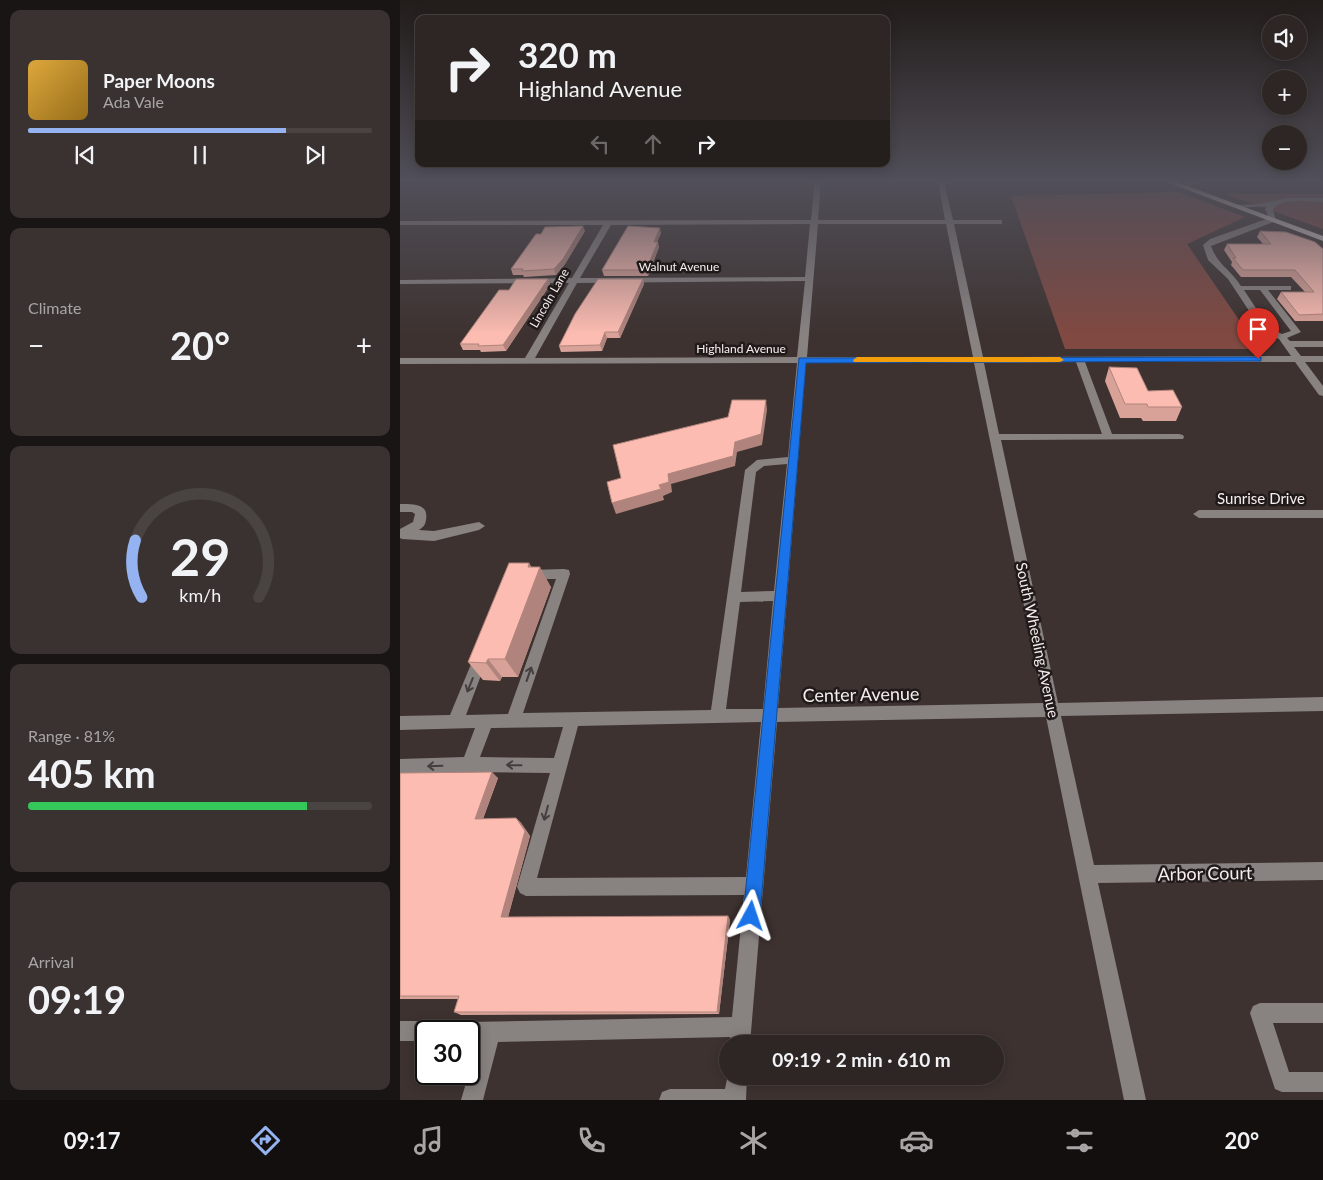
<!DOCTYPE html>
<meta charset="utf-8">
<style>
body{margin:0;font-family:Lato,sans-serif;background:#3a3231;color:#f1f3f6;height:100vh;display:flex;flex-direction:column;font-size:19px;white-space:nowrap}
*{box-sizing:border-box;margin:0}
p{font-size:16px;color:#a7a5a6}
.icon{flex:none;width:28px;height:28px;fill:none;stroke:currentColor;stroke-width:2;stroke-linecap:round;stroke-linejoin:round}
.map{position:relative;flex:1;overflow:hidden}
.side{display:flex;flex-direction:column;gap:10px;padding:10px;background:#191514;width:400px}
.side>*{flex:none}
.hud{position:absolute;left:15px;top:15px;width:475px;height:152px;border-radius:10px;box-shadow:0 2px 12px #0003,0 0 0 1px #494341;background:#2e2624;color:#f1f3f6;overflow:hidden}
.controls{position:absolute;left:862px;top:15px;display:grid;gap:10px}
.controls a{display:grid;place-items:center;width:45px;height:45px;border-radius:50%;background:#2e2624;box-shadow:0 2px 12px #0003,0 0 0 1px #494341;font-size:25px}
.speed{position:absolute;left:15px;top:1020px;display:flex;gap:10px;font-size:25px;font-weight:700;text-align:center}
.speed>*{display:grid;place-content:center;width:65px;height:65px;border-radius:50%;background:#2e2624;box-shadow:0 2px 12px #0003,0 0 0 1px #494341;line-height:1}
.speed .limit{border:2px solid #111;border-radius:8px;background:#fff;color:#111}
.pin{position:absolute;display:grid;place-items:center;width:42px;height:42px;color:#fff;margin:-51px -21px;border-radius:50% 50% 50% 0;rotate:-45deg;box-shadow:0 0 5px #0007}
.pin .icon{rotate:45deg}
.me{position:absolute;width:55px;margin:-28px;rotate:5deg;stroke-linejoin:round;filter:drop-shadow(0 0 4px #0008)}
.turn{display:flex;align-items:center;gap:18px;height:105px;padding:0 20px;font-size:22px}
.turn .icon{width:65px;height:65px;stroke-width:2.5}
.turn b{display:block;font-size:35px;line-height:42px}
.lanes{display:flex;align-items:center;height:48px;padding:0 20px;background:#0003;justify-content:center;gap:25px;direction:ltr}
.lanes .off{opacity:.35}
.big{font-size:38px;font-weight:700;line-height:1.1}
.side .card{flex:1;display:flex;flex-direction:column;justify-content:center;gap:8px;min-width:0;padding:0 18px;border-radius:10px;background:#3a3231}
.side .dial{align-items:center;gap:0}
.dial svg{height:130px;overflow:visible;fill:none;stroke:#494341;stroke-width:7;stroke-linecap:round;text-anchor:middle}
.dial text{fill:#f1f3f6;stroke:none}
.song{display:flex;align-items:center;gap:15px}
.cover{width:60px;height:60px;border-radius:8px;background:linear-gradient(135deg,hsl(40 70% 55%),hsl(40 70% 35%))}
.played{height:5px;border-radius:2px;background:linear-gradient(90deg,#95b2f1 75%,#494341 75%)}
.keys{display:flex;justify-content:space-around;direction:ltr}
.heat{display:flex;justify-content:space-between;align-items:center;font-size:28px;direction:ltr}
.charge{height:8px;border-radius:4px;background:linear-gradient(90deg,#34c759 81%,#494341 0)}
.trip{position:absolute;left:319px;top:1035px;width:285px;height:50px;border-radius:25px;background:#2e2624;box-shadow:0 2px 12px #0003,0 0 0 1px #494341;font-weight:700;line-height:50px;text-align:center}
.dock{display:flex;height:80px;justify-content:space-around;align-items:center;background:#120f0e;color:#a7a5a6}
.dock .icon{width:35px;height:35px}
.dock .active{color:#95b2f1}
.dock b{font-size:22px;color:#f1f3f6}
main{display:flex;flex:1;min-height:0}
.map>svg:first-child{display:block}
.green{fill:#804941}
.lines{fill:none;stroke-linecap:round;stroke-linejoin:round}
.minor{fill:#888281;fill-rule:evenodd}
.major{fill:#dcd0ce;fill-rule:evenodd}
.wall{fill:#d9a298}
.shaded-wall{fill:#b0847c}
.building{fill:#fcbcb1;stroke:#b0847c}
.oneway{stroke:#443f3e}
.route{fill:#1a73e8;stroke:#114b97}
.slow{fill:#f59e0b}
.labels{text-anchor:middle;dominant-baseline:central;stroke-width:5;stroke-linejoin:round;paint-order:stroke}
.far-street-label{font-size:12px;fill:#f6eeed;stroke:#201b1a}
.street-label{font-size:15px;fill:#f6eeed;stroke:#201b1a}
.near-street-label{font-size:18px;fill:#f6eeed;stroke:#201b1a}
</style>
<main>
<section class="side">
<div class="card">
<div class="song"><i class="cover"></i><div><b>Paper Moons</b><p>Ada Vale</p></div></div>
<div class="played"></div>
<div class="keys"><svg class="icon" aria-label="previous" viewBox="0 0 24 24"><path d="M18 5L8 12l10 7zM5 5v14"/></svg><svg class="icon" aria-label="pause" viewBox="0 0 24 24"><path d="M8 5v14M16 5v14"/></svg><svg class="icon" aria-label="next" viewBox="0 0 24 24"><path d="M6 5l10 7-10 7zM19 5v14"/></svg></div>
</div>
<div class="card"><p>Climate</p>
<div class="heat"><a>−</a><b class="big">20°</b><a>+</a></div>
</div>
<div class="card dial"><svg viewBox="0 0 100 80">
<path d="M14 69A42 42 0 1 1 86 69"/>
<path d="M14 69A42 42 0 0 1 10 34" stroke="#95b2f1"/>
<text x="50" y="56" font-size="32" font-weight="700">29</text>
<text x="50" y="72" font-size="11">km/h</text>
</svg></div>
<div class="card"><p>Range · 81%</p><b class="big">405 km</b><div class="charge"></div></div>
<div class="card"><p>Arrival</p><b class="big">09:19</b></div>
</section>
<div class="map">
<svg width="923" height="1100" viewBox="0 0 923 1100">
<rect width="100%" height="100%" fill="#3d3230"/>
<!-- green -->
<g class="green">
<polygon points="778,192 845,217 787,244 859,349 665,349 611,196"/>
<polygon points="825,194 923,194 923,229"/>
</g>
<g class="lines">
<!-- minor -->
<g class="minor">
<path d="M415,180H421L418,220H545L539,187L542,180H548L545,187L553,220H602V224H554L583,357L891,356L879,339L863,332L828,279L808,260L803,245L810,239L869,218L865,209L867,206L839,208L837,207V205L860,204L887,198H923V202C909,202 882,197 873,209L876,221L811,246C818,265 830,269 841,286H891V290H868L901,332L887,338L890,341H923V347H894L901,356H923V362H905L923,386V396L919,395L895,362H685L712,434H779L783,435L784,437L783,439L601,440L658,703L923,697V711L661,716L694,865L923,862V880L698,883L746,1100H724L646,717L377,722L350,1044H330V1037L98,1042L83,1100H61L78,1042H69V1031H59L62,1025L69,1022L332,1017L344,895L126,896L120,893L117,887L150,773L69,772L0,775V759L64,757L75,728L0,730V716L50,715L74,657L76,653L81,651L86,653L88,657L66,715L108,714L156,579H124L123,575L124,571L129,570L164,569L169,570L170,574L123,713L311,710L345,470L357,460L388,457L397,363L0,364V358H125L169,283L0,284V280L172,278L203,225H0V221L411,220ZM410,224L405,277L180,278L211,225ZM418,224H546L573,357H407ZM405,281L397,357L135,358L177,283ZM844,290H860L891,331L882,334L869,328ZM676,362L702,434H599L584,363ZM406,363H574L644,703L378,708ZM387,464L374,591L341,592L356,472L364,466ZM373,601L363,709H326L340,602ZM361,722L346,877L137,878L178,726ZM163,727L154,758L80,757L91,728Z"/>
<polygon points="793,180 802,180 787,188 782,187"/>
<path d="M0,504C13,504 29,503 26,520C25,526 23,527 19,530L34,531L79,522L85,526L79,530L34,541L2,539L0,538V529L13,522L15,514L12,512H0Z"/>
<polygon points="799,510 923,510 923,518 799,518 793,514"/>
<polygon points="860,1003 923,1003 923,1023 873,1023 889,1072 923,1072 923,1092 882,1092 875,1089 850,1013 853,1006"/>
<polygon points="0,1021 26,1021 33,1024 36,1031 26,1031 26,1041 0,1041"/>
<polygon points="328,1074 328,1076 347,1076 346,1100 259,1100 262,1092 270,1089 325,1089"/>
</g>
<!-- major -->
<polygon class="major" points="761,180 771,180 923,236 923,241"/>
</g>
<!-- wall -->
<g class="wall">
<polygon points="185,231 165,264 156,275 124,277 123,275 113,275 111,269"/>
<polygon points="860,231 923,249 923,321 895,321 877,299 881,292 905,292 891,277 841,277 831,265 832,262 824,250 827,244 863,244 857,237"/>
<polygon points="261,233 257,242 259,247 248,276 204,276 202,270"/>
<polygon points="148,279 150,285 106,351 81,352 80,350 63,350 60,344 109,290"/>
<polygon points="243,279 244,284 220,338 207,338 202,351 161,352 159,346"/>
<polygon points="709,367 748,391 782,407 776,421 743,421 741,418 720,418 705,381"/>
<polygon points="129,563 131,567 151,587 118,677 102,677 100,681 83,680 68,662"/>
<polygon points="0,773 98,778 83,819 116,818 121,823 130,836 108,917 328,916 330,920 319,1014 61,1015 54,1012 58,999 0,999"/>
</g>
<!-- shaded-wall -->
<g class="shaded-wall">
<polygon points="183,226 185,231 165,264 156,275 154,269"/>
<polygon points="260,228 261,233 255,247 254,242"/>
<polygon points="258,242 259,247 248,276 246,270"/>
<polygon points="148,279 150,285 106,351 103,345"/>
<polygon points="243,279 244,284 220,338 218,332"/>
<polygon points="205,332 207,338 202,351 200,345"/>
<polygon points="366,400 367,410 362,445 337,452 335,466 271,484 272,492 263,496 264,500 216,514 212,503 259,485 268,474 335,442"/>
<polygon points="129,563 137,576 140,567 151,587 118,677 105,659"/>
<polygon points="88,659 102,677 100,681 86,663"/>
<polygon points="92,772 98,778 81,824 75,819"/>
<polygon points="116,818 121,823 130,836 107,921 101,917"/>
<polygon points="328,916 330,920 319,1014 317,1012"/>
</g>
<!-- building -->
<g class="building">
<polygon points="183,226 163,259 154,269 122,271 123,269 111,269 136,234 141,234 145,227"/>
<polygon points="228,226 260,228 254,242 258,242 246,270 202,270"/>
<polygon points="860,231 886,232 915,242 923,249 923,314 899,315 881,292 914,292 895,270 843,270 833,258 836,258 827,244 871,244"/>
<polygon points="116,279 148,279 103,345 78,346 79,344 60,344 99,290 109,290"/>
<polygon points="198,279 243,279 218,332 205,332 200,345 159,346 175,314"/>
<polygon points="709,367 737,368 748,391 773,390 782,407 748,407 747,404 725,404"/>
<polygon points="332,400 366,400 361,434 335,442 333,456 268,474 269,482 259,485 261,489 212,503 207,482 221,478 213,445 328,417"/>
<polygon points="109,563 129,563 128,567 140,567 105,659 88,659 86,663 68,662"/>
<polygon points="92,772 75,819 116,818 125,831 101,917 328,916 317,1012 54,1012 59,996 0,996 0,773"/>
</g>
<!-- one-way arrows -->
<defs><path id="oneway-shaft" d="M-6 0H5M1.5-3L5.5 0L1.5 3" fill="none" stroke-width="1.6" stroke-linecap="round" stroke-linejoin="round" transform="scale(1.25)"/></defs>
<g class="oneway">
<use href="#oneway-shaft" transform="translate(129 674) rotate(-71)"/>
<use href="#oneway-shaft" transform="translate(70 685) rotate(112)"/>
<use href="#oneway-shaft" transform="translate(114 765) rotate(-179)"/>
<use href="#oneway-shaft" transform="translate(35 766) rotate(178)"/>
<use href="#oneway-shaft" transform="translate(146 813) rotate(105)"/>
</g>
<!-- sky -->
<linearGradient id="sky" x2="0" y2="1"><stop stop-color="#221c1a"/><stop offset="0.54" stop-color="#514f59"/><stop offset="1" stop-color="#514f59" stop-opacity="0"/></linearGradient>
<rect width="923" height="334" fill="url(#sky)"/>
<!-- route -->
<polygon class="route" points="858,357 861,357 861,361 406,363 360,916 357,922 351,925 345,922 343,916 399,358"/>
<!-- slow -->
<polygon class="slow" points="457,357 660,357 664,360 660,362 454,362 453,360"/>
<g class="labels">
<!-- far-street labels -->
<g class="far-street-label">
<text x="279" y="266">Walnut Avenue</text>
<text transform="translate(149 298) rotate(-60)">Lincoln Lane</text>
<text x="341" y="348">Highland Avenue</text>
</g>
<!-- street labels -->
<g class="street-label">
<text x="861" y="498">Sunrise Drive</text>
<text transform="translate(638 640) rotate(78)">South Wheeling Avenue</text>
</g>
<!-- near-street labels -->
<g class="near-street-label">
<text transform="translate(461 694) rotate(-1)">Center Avenue</text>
<text transform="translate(805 873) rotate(-1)">Arbor Court</text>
</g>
</g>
</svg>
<div class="controls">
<a><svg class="icon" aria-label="sound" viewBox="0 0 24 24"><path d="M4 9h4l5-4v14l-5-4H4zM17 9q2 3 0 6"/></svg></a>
<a>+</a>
<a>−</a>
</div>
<div class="speed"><div class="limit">30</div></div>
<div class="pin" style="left:858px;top:359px;background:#d93025"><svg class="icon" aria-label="arrive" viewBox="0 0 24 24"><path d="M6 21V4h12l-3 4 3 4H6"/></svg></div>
<svg class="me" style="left:351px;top:916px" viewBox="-20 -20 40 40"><path d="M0-17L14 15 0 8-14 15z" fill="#1a73e8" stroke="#fff" stroke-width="4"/></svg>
<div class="trip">09:19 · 2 min · 610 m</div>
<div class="hud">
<div class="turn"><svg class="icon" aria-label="right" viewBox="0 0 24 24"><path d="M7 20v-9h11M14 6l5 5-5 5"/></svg><div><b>320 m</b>Highland Avenue</div></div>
<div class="lanes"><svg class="icon off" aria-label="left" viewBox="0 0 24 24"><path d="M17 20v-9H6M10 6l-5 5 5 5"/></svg><svg class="icon off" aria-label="ahead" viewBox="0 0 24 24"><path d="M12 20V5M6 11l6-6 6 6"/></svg><svg class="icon" aria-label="right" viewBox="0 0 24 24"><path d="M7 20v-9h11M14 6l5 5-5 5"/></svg></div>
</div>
</div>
</main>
<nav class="dock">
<b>09:17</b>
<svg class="icon active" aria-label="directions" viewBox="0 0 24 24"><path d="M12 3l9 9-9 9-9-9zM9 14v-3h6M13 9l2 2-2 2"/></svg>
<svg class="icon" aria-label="music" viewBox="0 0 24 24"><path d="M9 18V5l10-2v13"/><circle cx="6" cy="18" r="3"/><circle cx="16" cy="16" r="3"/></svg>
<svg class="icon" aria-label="phone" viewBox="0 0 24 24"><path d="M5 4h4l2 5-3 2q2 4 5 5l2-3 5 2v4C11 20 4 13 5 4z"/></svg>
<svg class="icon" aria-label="climate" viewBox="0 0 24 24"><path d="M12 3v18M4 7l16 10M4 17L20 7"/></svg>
<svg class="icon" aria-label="car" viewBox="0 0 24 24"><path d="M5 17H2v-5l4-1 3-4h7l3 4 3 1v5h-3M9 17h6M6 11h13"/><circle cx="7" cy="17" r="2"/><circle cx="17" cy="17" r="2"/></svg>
<svg class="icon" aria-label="filters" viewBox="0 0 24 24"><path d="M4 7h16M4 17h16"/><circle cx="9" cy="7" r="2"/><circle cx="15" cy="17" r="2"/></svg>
<b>20°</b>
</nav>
